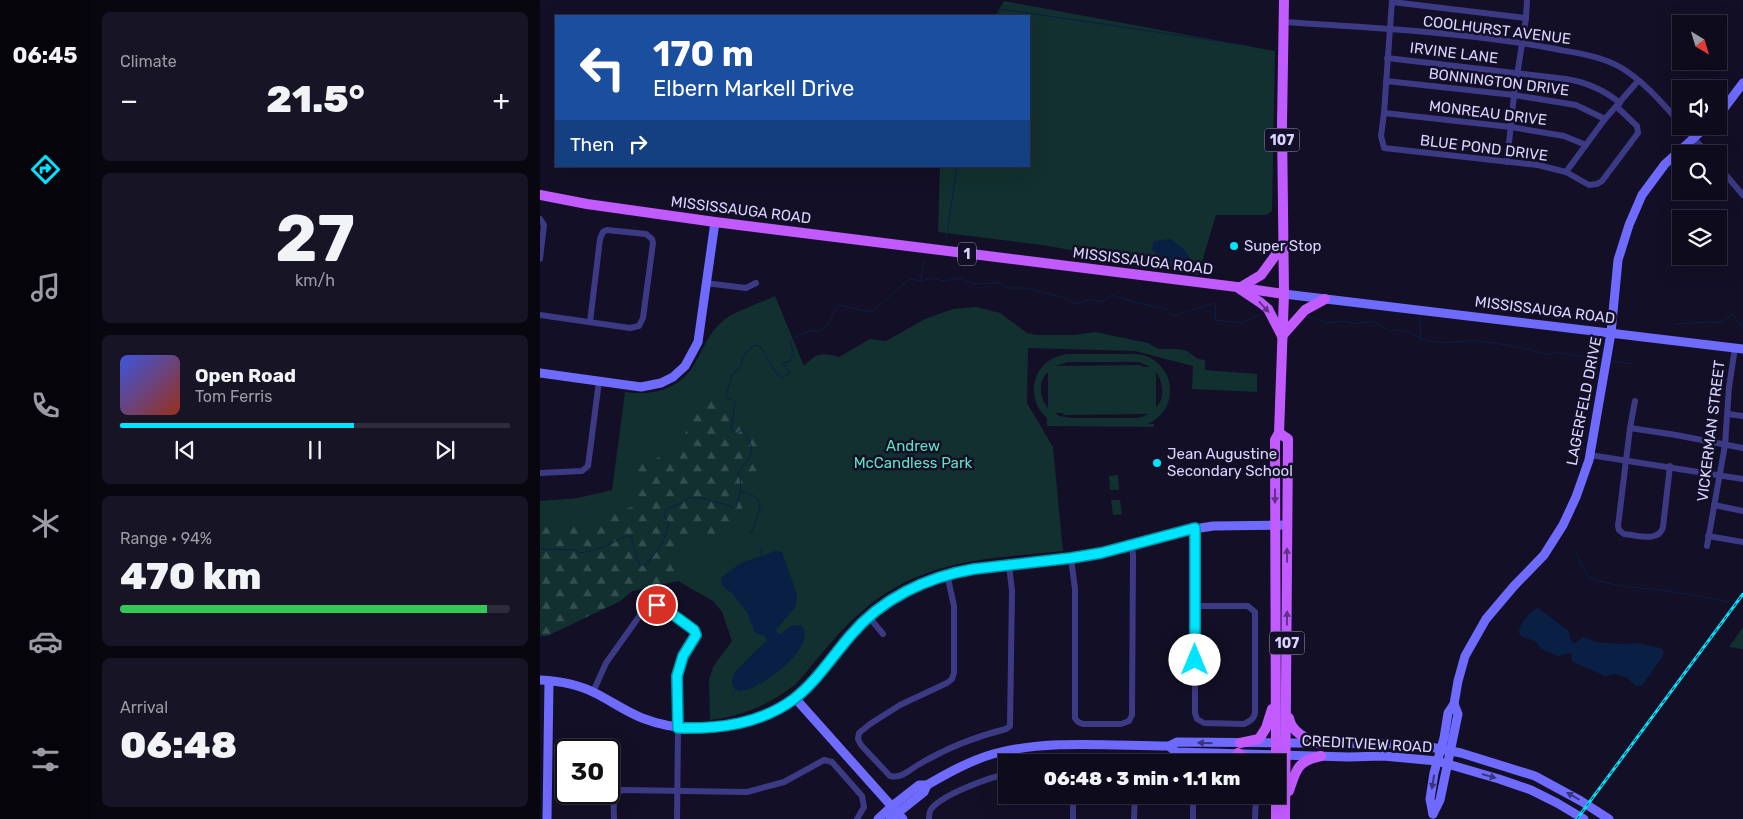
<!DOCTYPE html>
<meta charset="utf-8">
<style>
body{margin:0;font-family:Rubik,sans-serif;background:#171425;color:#f1f3f6;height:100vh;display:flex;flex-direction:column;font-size:19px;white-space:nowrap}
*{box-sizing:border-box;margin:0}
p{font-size:16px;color:#9b9ba3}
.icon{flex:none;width:28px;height:28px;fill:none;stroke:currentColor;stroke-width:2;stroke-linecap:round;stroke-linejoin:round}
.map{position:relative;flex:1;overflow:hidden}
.details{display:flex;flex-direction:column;gap:12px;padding:12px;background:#08060f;width:450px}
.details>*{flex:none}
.guide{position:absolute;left:15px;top:15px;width:475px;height:152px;border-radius:0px;box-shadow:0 5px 20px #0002,0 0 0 1px #2e2b3b;background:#1a4fa0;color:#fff;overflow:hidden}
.needle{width:32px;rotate:142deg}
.buttons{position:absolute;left:1132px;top:15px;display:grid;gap:10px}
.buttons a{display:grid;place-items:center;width:55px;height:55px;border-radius:0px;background:#0e0b1c;box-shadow:0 5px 20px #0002,0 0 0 1px #2e2b3b;font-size:25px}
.speed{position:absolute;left:15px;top:739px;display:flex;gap:10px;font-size:25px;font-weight:700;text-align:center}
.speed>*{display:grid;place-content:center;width:65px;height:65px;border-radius:50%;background:#0e0b1c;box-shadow:0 5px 20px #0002,0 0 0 1px #2e2b3b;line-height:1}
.speed .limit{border:2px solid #111;border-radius:8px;background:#fff;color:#111}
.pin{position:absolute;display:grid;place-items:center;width:42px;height:42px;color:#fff;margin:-21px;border:2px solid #fff;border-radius:50%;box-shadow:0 1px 5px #0007}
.me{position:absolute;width:55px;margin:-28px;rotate:0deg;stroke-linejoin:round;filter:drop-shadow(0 0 4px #0008)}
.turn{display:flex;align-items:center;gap:18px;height:105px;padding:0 15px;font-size:22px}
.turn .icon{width:65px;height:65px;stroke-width:2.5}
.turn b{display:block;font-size:35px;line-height:42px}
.then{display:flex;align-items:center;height:48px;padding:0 15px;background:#0003;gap:10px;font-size:19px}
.big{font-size:38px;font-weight:800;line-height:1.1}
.details .tile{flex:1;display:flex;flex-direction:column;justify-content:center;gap:8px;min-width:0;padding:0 18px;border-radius:8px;background:#171425}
.details .dial{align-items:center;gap:0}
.dial b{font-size:65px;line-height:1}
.song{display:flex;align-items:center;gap:15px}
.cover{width:60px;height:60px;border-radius:8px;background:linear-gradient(135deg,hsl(230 70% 55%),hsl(10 70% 35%))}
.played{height:5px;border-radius:2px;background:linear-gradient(90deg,#00e5ff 60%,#2e2b3b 60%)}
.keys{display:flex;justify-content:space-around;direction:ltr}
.heat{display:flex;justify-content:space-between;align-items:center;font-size:28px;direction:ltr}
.charge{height:8px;border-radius:4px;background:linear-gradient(90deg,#34c759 94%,#2e2b3b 0)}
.trip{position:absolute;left:458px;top:754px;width:288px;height:50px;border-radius:0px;background:#0e0b1c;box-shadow:0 5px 20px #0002,0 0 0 1px #2e2b3b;font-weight:800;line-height:50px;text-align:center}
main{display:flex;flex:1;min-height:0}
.dock{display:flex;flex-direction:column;width:90px;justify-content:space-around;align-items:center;background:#06040b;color:#9b9ba3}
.dock .icon{width:35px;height:35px}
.dock .selected{color:#00e5ff}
.dock b{font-size:22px;color:#f1f3f6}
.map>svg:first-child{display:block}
.green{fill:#12302f;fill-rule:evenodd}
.forest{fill:url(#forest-firs)}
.water{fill:#0a1f44}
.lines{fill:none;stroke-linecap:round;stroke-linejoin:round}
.stream{stroke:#0a1f44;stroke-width:1}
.street{stroke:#3d3a85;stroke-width:6}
.secondary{stroke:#6f6bff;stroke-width:9}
.primary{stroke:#c25bff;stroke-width:10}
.rail-casing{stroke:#00e5ff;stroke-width:3}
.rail{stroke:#130f26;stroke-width:1;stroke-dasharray:4;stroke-linecap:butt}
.oneway{fill:#623188}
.oneway2{fill:#38347d}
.route-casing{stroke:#0095a6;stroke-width:12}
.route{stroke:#00e5ff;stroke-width:9}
.poi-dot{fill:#00e5ff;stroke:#130f26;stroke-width:2}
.labels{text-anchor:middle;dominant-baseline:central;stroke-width:5;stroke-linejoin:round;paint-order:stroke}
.shield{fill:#130f26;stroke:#9e99be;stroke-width:1}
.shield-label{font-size:14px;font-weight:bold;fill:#d9d4ff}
.street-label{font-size:15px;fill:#d9d4ff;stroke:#130f26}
.poi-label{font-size:15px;fill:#d9d4ff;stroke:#130f26;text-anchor:start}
.park-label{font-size:15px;fill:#5fe0c0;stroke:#130f26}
</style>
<main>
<nav class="dock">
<b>06:45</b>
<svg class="icon selected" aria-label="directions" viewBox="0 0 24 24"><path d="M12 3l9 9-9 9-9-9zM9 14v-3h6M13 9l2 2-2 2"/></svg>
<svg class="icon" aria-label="music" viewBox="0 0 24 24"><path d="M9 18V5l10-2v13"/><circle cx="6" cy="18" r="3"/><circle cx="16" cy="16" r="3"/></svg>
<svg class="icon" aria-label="phone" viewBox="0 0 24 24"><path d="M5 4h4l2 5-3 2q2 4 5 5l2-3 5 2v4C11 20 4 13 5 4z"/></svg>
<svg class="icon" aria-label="climate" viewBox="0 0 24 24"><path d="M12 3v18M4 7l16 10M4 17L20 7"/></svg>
<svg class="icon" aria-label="car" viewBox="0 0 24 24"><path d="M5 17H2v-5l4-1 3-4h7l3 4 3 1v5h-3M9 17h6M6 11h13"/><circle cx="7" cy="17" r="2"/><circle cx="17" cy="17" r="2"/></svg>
<svg class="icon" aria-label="filters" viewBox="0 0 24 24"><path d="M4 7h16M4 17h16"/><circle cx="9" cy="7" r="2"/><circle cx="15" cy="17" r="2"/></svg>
</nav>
<section class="details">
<div class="tile"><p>Climate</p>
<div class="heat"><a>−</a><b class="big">21.5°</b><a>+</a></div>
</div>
<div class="tile dial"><b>27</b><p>km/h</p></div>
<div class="tile">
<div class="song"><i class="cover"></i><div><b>Open Road</b><p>Tom Ferris</p></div></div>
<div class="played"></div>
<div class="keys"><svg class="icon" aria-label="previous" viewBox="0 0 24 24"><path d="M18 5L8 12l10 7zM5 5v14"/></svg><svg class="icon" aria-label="pause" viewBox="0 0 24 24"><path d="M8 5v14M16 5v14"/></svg><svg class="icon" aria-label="next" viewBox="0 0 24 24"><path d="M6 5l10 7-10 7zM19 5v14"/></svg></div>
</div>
<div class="tile"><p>Range · 94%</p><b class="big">470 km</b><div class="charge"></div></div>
<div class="tile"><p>Arrival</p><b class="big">06:48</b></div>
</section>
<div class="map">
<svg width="1203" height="819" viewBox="0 0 1203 819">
<defs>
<pattern id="forest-firs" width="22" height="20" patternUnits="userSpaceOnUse" patternTransform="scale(1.25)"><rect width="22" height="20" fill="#12302f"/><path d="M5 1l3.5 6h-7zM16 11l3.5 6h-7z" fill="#344d4e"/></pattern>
</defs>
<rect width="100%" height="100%" fill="#130f26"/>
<!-- green -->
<g class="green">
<polygon points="464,1 735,51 732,211 726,215 676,215 658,275 509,246 398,232 400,166 489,166 489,16 455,16"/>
<path d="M235,296L264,366C277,353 281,352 299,357L330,339L346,341L385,319L413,309L437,307L460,313L487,333L497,335H535L555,332L608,343L619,349H638L647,351L658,359L665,360V370L717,374V392L652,389L653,366L595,351L488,348L487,403L513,447L523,551C446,559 381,559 320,613C296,634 277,660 256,684C230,704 203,716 170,720L169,680L173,667L192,641L182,612L173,601L138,581L92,591L80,601L7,636H0V501L38,498L72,490L85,392C113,396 141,389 155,363C164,348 169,332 183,321C191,313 223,302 235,296Z"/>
<path d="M529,354C545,354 560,354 576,354C585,354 595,353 603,355C620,360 632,376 630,394C629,408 620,418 608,424H614V427L507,426V418C482,395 495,356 529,354ZM528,362H599L610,367H601V365L515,366ZM508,372V408C499,397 498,381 508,372ZM616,372C624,384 625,397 616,408ZM515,413H523V415L609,414L598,418H530L520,416Z"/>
<polygon points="578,475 579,490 570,490 569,476"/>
<polygon points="571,500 580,500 582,514 573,515"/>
<polygon points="1203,627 1203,649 1189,647"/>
</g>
<!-- forest -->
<path class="forest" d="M173,399L208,424L223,451L203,507L181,536L146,538L139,558L138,581L92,591L80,601L7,636H0V526C32,533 68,515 99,504L95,465L139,451L153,411Z"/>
<!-- water -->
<g class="water">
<path d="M630,239C639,245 646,249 650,259C639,271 621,257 611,249L614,241Z"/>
<path d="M235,551L242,552L257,595V601L255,607L236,630L239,635L251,626L261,625C280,645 221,691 199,691C181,681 202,665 210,657C217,650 219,647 227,641L225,636L215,633L207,612L192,593L182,586L181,578L199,564Z"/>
<path d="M998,608L1029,631L1031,641L1034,643L1044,637L1057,642L1082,644L1097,643L1121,648L1124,652L1123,656L1102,686H1095L1088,678L1082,676L1075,674L1065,676L1035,663L1032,661L1031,653L1018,656L1001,649L995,641L982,637L978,632C981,623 989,612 998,608Z"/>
</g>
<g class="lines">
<!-- stream -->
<g class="stream">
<polyline points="458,16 461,9 711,46"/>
<polyline points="406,240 417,166"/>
<polyline points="381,280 384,261"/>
<path d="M766,316L789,323L804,321L816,324L832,321L851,331C867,326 875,338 890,341C905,345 921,340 937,341C961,343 985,348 1009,355L1015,352L1063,360"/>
<polyline points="880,317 881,339"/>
<polyline points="1135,324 1169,322 1179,323 1192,314 1203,327"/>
<polyline points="1070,361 1092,364"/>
<path d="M202,492C231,498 218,512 211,533"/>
<path d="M0,549L35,550L41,553L64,547L86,536L91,537C95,546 94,556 100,565H106L122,544L129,524L125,517L126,509L140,504L148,498H162L196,508C200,494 203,485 198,472C213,454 217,450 202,430L195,434L191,429L195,403L191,398L188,400L186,396L192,375L201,365L204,354L215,345L220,346L236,373L241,378L250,373L243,363L250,361L254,355L250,341C261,333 267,330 281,331L288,324L298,305L331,312C345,302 356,289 370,279L381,281L394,278L403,281L421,278L433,284L459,283L468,288H486L526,298L535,304L548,300L564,301L571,295L598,303L627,309L632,316L675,303L676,311L675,320L701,323L722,314"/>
<path d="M1035,551L1048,577C1075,587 1092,587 1120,590C1143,593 1166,597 1188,602"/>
<polyline points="221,555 221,547"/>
<polyline points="192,696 196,688"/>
</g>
<!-- street -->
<g class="street">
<polyline points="852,0 844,113 841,136 844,148 998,165 1026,172 1049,185 1057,184 1062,181 1098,133 1097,126 1077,107"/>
<polyline points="852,2 986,18"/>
<path d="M745,22C832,28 925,32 1010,48C1034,53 1059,55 1080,67C1104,81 1123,104 1141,124"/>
<path d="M847,58L1026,79C1046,82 1064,90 1080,103"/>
<polyline points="846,81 974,95 1036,105 1065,119"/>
<polyline points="844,113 971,127 1024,136 1046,145"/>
<polyline points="1143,126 1168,154"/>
<polyline points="967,162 974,95 986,18 987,0"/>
<polyline points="1179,167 1203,195"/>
<polyline points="1026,172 1065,119 1098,81"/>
<polyline points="0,219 4,225 0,259"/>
<polyline points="165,283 206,288 216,283"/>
<polyline points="0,315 90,328 99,326 103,318 113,243 112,239 106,234 67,230 63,232 60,239 50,322"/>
<path d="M1095,401L1090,428L1078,526L1079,530L1084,534C1097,535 1119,543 1123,527L1130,466"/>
<polyline points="1188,414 1203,416"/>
<polyline points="1090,428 1136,435 1203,448"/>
<polyline points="1050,455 1203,479"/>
<polyline points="0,473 42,471 48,466 59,381"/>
<polyline points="1174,505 1203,511"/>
<path d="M655,528V713L657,719L664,723L704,724C710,721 714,719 715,713V612L708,606H655"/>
<polyline points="1168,536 1203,542"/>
<polyline points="1167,546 1185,445 1189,387 1195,348"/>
<polyline points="531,558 535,589 535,718 538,722 543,724 581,724 589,721 592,715 593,556 592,546"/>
<path d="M407,574L414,606V673L412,679L407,683L360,705L330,724L319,733L318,739L321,745L350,776C361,779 369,770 378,765C406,748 434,737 466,729L470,726L472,591L469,565"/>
<polyline points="329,617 343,634"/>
<path d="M53,692L66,663L103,611C107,607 113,604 120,606L154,630L155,638L143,656L137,676L138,728L137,819"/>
<path d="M74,819C74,808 71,796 82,790L207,792L244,782L284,760L292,762L322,796L324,807L317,819"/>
<path d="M389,819C389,815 389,811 392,808C404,794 448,778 466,774"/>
<polyline points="533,819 533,795"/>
<polyline points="594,819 595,795"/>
<polyline points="653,819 653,795"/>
<polyline points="715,819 716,795"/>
</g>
<!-- secondary -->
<g class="secondary">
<polyline points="1179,115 1203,83"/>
<polyline points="744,294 1203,349"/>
<polyline points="0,373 101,387 121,383 133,377 145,366 158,342 175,222"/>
<path d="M0,680C19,681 38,684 55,693C71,701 85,711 102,718C125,727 149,730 173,728C204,725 240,713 263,691C287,668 304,640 329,617C358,591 395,575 434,569L531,558L561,553L648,530L673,526L747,525"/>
<polyline points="255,698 363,819"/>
<polyline points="629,746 636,752 809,757 843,756 897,761 959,779 991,790 1017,803 1044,819"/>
<path d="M387,785C408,773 429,761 453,754C507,739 574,746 629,746L637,742L860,744L885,746L921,753L995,776L1041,801L1069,819"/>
<polyline points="893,814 890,799 894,773 904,738 908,713 914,704 918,681 925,656 946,619 974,586 1004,555 1023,525 1036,497 1049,460 1071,333 1078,260 1089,225 1102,195 1125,164 1167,126"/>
<polyline points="893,814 900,800 918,714 914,704"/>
<polyline points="7,819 9,681"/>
<polyline points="338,819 352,806 379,785 387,785"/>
<polyline points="350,819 384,792 387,785"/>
</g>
<!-- primary -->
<g class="primary">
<polyline points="0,195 47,204 175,222 697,287 721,303 728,309 742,336"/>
<polyline points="701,287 721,275 743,245"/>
<polyline points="702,288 744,294"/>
<polyline points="742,336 765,310 785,299"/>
<polyline points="739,433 748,439 745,819"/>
<path d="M749,718C752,734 768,739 781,744"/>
<polyline points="700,743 719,739 726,728 732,709"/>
<polyline points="698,753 704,757 724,762"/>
<polyline points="736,762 735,440 739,433 744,294 742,124 744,0"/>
<path d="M749,791C756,770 757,761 781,756"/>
<polyline points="736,819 736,795"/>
</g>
<defs>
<polyline id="rail" points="1037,819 1203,594"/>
</defs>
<!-- rail casing -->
<use href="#rail" class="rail-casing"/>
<!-- rail -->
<use href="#rail" class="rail"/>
</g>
<!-- one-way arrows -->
<defs><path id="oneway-solid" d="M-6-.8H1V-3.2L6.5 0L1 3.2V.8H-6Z" transform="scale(1.25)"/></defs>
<g class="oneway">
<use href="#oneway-solid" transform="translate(724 307) rotate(48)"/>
<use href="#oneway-solid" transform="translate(735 496) rotate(90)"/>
<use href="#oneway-solid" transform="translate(747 555) rotate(-90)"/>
<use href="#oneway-solid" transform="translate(747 618) rotate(-89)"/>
</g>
<g class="oneway2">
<use href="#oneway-solid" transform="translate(665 743) rotate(-179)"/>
<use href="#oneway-solid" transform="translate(949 776) rotate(16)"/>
<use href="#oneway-solid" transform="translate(893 782) rotate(99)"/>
<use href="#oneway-solid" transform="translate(1033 796) rotate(-150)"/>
</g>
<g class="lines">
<defs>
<path id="route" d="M117,605L124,608L154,630L156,635L143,656L137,676L138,728C180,729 220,724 254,699C276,682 292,657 310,636C341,599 386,577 434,569L531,558L561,553L655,528V660"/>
</defs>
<!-- route casing -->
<use href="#route" class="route-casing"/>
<!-- route -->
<use href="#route" class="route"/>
</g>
<!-- markers -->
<g class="poi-dot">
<circle cx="694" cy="246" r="5"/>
<circle cx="617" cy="463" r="5"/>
</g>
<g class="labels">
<!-- shield labels -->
<g class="shield">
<rect x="724.5" y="128.5" width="35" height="23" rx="4"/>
<rect x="418" y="242.5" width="18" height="23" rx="4"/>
<rect x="729.5" y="631.5" width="35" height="23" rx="4"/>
</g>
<g class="shield-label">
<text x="742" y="140">107</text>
<text x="427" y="254">1</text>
<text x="747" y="643">107</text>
</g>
<!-- street labels -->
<g class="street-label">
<text transform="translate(957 30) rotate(7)">COOLHURST AVENUE</text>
<text transform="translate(914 53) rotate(7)">IRVINE LANE</text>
<text transform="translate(959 82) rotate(7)">BONNINGTON DRIVE</text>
<text transform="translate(948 113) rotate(7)">MONREAU DRIVE</text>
<text transform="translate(944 148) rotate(7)">BLUE POND DRIVE</text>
<text transform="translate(201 210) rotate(7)">MISSISSAUGA ROAD</text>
<text transform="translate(603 261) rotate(7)">MISSISSAUGA ROAD</text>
<text transform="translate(1005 310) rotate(7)">MISSISSAUGA ROAD</text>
<text transform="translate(1044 401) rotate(-79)">LAGERFELD DRIVE</text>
<text transform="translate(1171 431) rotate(-83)">VICKERMAN STREET</text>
<text transform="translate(827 744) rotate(3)">CREDITVIEW ROAD</text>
</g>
<!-- poi labels -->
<g class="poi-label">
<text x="704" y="246">Super Stop</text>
<text x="627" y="454">Jean Augustine<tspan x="627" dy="17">Secondary School</tspan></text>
</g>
<!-- park labels -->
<g class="park-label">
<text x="373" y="446">Andrew<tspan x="373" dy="17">McCandless Park</tspan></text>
</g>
</g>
</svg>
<div class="buttons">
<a><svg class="needle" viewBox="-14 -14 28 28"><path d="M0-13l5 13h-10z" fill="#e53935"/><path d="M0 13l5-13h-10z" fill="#9b9ba3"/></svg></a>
<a><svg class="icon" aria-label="sound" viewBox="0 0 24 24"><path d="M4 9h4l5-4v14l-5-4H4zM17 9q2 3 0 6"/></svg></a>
<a><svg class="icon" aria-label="search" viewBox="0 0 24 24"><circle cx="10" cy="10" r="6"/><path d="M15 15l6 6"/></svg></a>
<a><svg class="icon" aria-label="layers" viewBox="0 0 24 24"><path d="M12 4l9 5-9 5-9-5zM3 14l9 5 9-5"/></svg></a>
</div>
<div class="speed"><div class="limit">30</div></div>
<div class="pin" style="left:117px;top:605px;background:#d93025"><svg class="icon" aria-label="arrive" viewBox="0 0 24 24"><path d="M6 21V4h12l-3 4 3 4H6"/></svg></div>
<svg class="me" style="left:655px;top:660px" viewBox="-20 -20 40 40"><circle r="19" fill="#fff"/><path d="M0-13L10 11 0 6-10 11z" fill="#00e5ff"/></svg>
<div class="trip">06:48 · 3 min · 1.1 km</div>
<div class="guide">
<div class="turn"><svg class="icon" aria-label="left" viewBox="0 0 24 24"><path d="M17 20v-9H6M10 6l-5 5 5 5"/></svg><div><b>170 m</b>Elbern Markell Drive</div></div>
<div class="then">Then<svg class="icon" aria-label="right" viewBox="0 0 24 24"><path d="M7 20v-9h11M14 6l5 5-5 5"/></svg></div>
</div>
</div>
</main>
